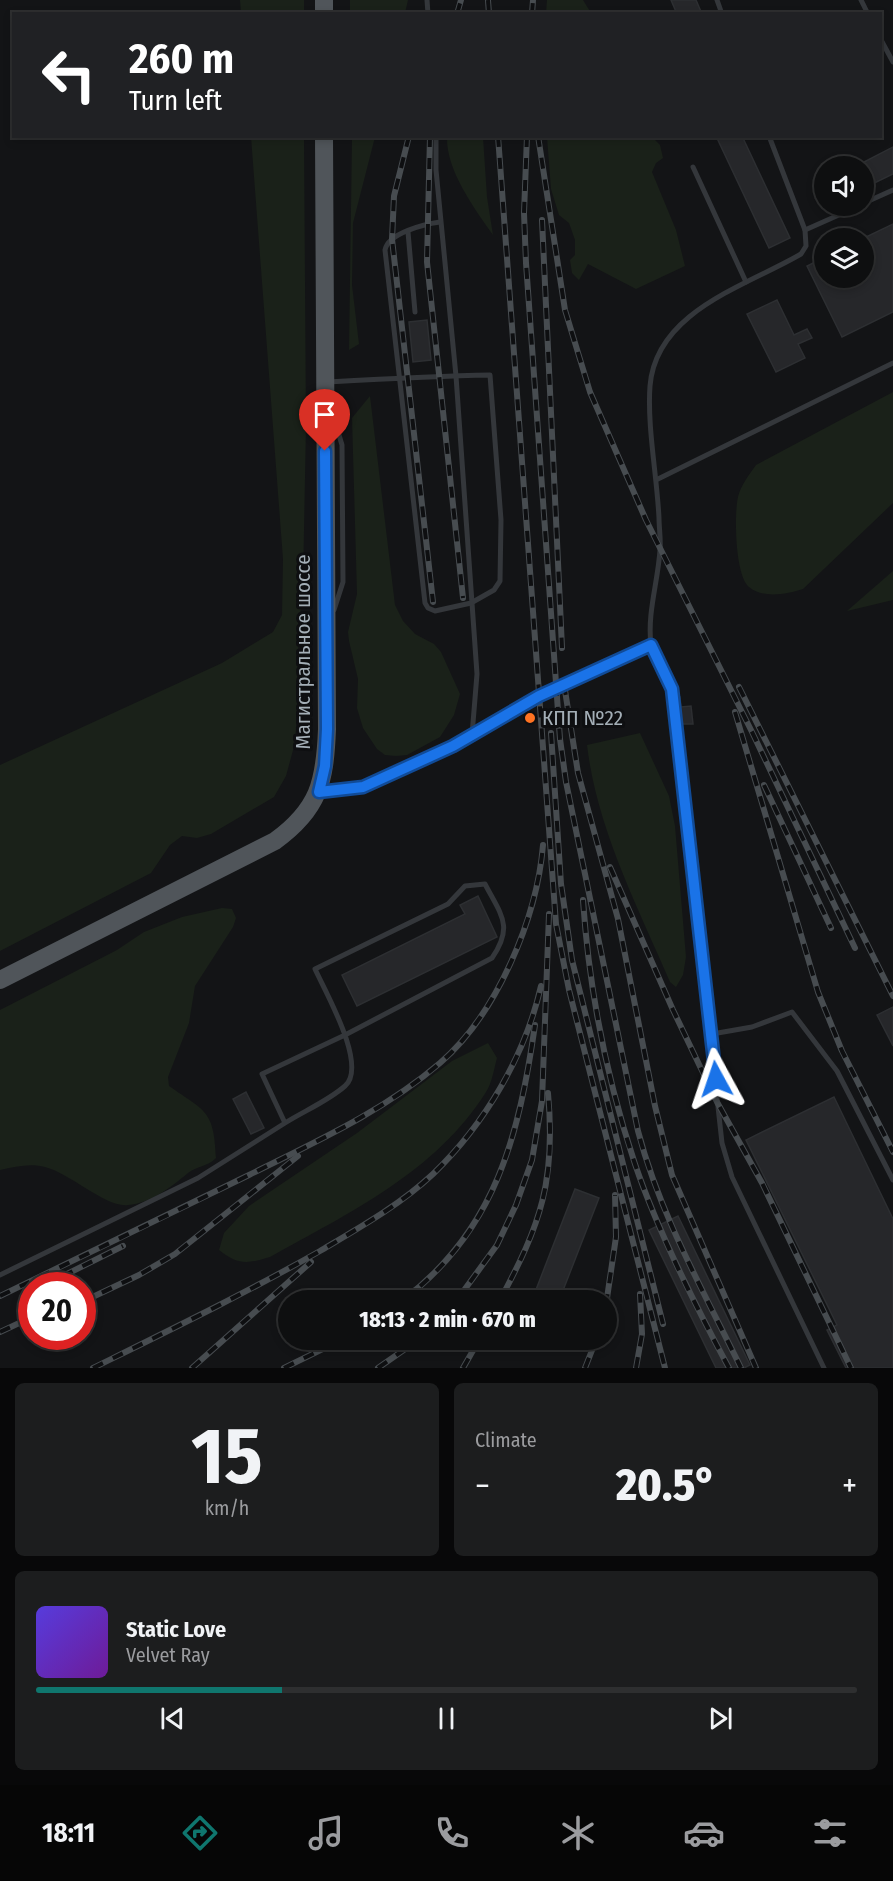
<!DOCTYPE html>
<meta charset="utf-8">
<style>
body{margin:0;font-family:"Fira Sans Condensed",sans-serif;background:#1c1d1e;color:#f1f3f6;height:100vh;display:flex;flex-direction:column;font-size:22px;white-space:nowrap}
*{box-sizing:border-box;margin:0}
p{font-size:20px;color:#9b9c9f}
.icon{flex:none;width:33px;height:33px;fill:none;stroke:currentColor;stroke-width:2;stroke-linecap:round;stroke-linejoin:round}
.map{position:relative;height:1368px;overflow:hidden}
.side{display:flex;flex-direction:column;gap:15px;padding:15px;background:#080809;flex:1}
.side>*{flex:none}
.banner{position:absolute;left:12px;top:12px;width:870px;height:126px;border-radius:0px;box-shadow:0 3px 9px #0003,0 0 0 2px #2e2f30;background:#202124;color:#fff;overflow:hidden}
.tools{position:absolute;left:814px;top:156px;display:grid;gap:12px}
.tools a{display:grid;place-items:center;width:60px;height:60px;border-radius:50%;background:#0e0f10;box-shadow:0 3px 9px #0003,0 0 0 2px #2e2f30;font-size:30px}
.speed{position:absolute;left:18px;top:1272px;display:flex;gap:12px;font-size:30px;font-weight:700;text-align:center}
.speed>*{display:grid;place-content:center;width:78px;height:78px;border-radius:50%;background:#0e0f10;box-shadow:0 3px 9px #0003,0 0 0 2px #2e2f30;line-height:1}
.speed .limit{border:9px solid #d22;background:#fff;color:#111}
.pin{position:absolute;display:grid;place-items:center;width:51px;height:51px;color:#fff;margin:-62px -26px;border-radius:50% 50% 50% 0;rotate:-45deg;box-shadow:0 0 6px #0007}
.pin .icon{rotate:45deg}
.me{position:absolute;width:66px;margin:-33px;rotate:355deg;stroke-linejoin:round;filter:drop-shadow(0 0 4px #0008)}
.turn{display:flex;align-items:center;gap:21px;height:126px;padding:0 18px;font-size:27px}
.turn .icon{width:78px;height:78px;stroke-width:2.5}
.turn b{display:block;font-size:42px;line-height:51px}
.big{font-size:45px;font-weight:800;line-height:1.1}
.side .widget{flex:1;display:flex;flex-direction:column;justify-content:center;gap:9px;min-width:0;padding:0 21px;border-radius:9px;background:#1c1d1e}
.side .dial{align-items:center;gap:0}
.dial b{font-size:78px;line-height:1}
.song{display:flex;align-items:center;gap:18px}
.cover{width:72px;height:72px;border-radius:9px;background:linear-gradient(135deg,hsl(250 70% 55%),hsl(280 70% 35%))}
.played{height:6px;border-radius:3px;background:linear-gradient(90deg,#0f766e 30%,#2e2f30 30%)}
.keys{display:flex;justify-content:space-around;direction:ltr}
.heat{display:flex;justify-content:space-between;align-items:center;font-size:33px;direction:ltr}
.side .tiles{flex:1;display:grid;gap:15px;grid-template-columns:1fr 1fr}
.widget:last-child{grid-column:span 2}
.trip{position:absolute;left:278px;top:1290px;width:339px;height:60px;border-radius:30px;background:#0e0f10;box-shadow:0 3px 9px #0003,0 0 0 2px #2e2f30;font-weight:800;line-height:60px;text-align:center}
.menu{display:flex;height:96px;justify-content:space-around;align-items:center;background:#060606;color:#9b9c9f}
.menu .icon{width:42px;height:42px}
.menu .active{color:#0f766e}
.menu b{font-size:27px;color:#f1f3f6}
.map>svg:first-child{display:block}
.green{fill:#1a2119}
.building{fill:#26272a;stroke:#2d2f32;stroke-width:1.5}
.lines{fill:none;stroke-linecap:round;stroke-linejoin:round}
.service{stroke:#34373b;stroke-width:5}
.primary{stroke:#50555a;stroke-width:18}
.rail-casing{stroke:#474c50;stroke-width:6}
.rail{stroke:#0e0f11;stroke-width:4;stroke-dasharray:11;stroke-linecap:butt}
.route-casing{stroke:#114b97;stroke-width:15}
.route{stroke:#1a73e8;stroke-width:10}
.poi-dot{fill:#ff7322;stroke:#0e0f11;stroke-width:2}
.labels{text-anchor:middle;dominant-baseline:central;stroke-width:6;stroke-linejoin:round;paint-order:stroke}
.street-label{font-size:21px;fill:#a4afb7;stroke:#0e0f11}
.poi-label{font-size:21px;fill:#a4afb7;stroke:#0e0f11;text-anchor:start}
</style>
<div class="map">
<svg width="893" height="1368" viewBox="0 0 893 1368">
<rect width="100%" height="100%" fill="#131416"/>
<!-- green -->
<g class="green">
<polygon points="240,0 304,0 304,13 241,13"/>
<polygon points="350,0 408,0 405,13 350,14"/>
<polygon points="547,0 583,0 591,13 546,13"/>
<polygon points="251,137 304,137 306,426 303,583 298,638 299,678 295,743 286,776 274,797 211,834 197,838 182,836 170,845 151,873 0,951 0,765 222,663 273,632 282,615 283,559"/>
<polygon points="352,137 375,137 353,223 352,285 359,344 349,350"/>
<path d="M447,137H483L487,197L493,235C474,208 446,170 447,137Z"/>
<polygon points="547,137 652,137 660,145 663,158 656,163 652,172 676,230 685,266 636,289 588,264 579,280 572,273 570,260 575,255 575,240 569,223 559,215 551,189"/>
<path d="M893,392V503L803,589C787,594 763,599 749,587C735,576 734,514 738,497C741,485 749,475 756,465Z"/>
<polygon points="370,396 395,605 403,621 415,634 434,644 441,652 460,694 454,715 440,737 407,755 396,756 385,755 377,749 363,728 357,708 358,679 349,641 348,632 357,594 352,418"/>
<polygon points="893,571 893,600 847,611"/>
<path d="M640,733L669,796L675,826L686,957L683,975L676,987L670,982C637,905 597,829 587,745Z"/>
<path d="M222,908L232,909L236,918L233,927L195,986L189,1023L168,1077L169,1086C206,1112 214,1110 216,1158C207,1167 197,1166 188,1173C171,1187 151,1203 128,1205C106,1208 70,1173 45,1167C30,1163 15,1167 0,1170V1010L117,950L144,932L182,917Z"/>
<path d="M488,1043L497,1058C494,1069 492,1083 486,1092C436,1172 349,1213 270,1257C247,1264 238,1265 219,1250L224,1233L249,1206L357,1133L452,1061Z"/>
</g>
<!-- building -->
<g class="building">
<polygon points="671,0 696,0 702,14 677,14"/>
<polygon points="716,136 742,136 790,238 769,248"/>
<polygon points="893,147 893,174 864,188 864,162"/>
<polygon points="893,224 893,312 842,337 807,266 825,257 825,278 864,278 864,238"/>
<polygon points="777,300 794,335 807,329 812,338 798,344 805,358 776,372 747,314"/>
<polygon points="427,320 431,360 413,362 409,322"/>
<polygon points="678,697 680,697 681,707 691,706 693,724 682,724 681,727"/>
<polygon points="478,896 497,937 357,1006 342,975 465,914 460,905"/>
<polygon points="893,1007 893,1046 877,1015"/>
<polygon points="246,1092 264,1128 251,1134 233,1099"/>
<polygon points="834,1097 893,1219 893,1368 846,1368 827,1330 837,1325 746,1140"/>
<polygon points="575,1189 599,1198 562,1293 579,1300 532,1300"/>
<polygon points="678,1216 750,1365 744,1368 716,1368 649,1230"/>
</g>
<g class="lines">
<!-- service -->
<g class="service">
<polyline points="427,0 428,14"/>
<polyline points="717,0 722,14"/>
<polyline points="861,0 868,14"/>
<polyline points="880,38 893,62"/>
<polyline points="436,136 436,170 456,376 477,674 472,735"/>
<polyline points="693,167 746,282"/>
<polyline points="864,203 893,190"/>
<polyline points="805,230 859,206"/>
<polyline points="408,232 415,312"/>
<path d="M328,382C382,379 436,376 490,375L501,520L500,581L494,590L471,603L435,611L428,608L425,603L385,250C388,233 425,224 440,222"/>
<polyline points="333,415 342,445 343,582 334,610"/>
<polyline points="658,479 893,363"/>
<path d="M651,645C647,613 658,582 660,550C661,539 659,528 659,518C657,476 647,426 650,386C656,311 746,286 801,254L806,246L805,230L769,136"/>
<polyline points="321,792 363,787 453,746 539,696 651,645 672,689 722,1143 732,1177 824,1368"/>
<polyline points="712,1034 752,1027 792,1012 837,1071 893,1180"/>
<path d="M0,1275L198,1178L285,1123L262,1074L345,1035L492,958C514,926 501,915 485,884L465,886L448,904L315,969C326,993 368,1066 345,1086C328,1101 304,1111 285,1123"/>
</g>
<!-- primary -->
<g class="primary">
<polyline points="324,14 324,0"/>
<path d="M0,980L275,841C319,809 325,782 327,729L324,136"/>
</g>
<defs>
<g id="rail">
<polyline points="488,0 489,14"/>
<polyline points="457,14 461,0"/>
<polyline points="532,14 533,0"/>
<polyline points="409,136 394,196 392,239 433,602"/>
<polyline points="430,136 427,262 463,598"/>
<polyline points="498,136 556,924 569,990 665,1368"/>
<path d="M527,136L524,213L526,263L560,739L566,782L638,1131C660,1215 703,1290 741,1368"/>
<polyline points="538,136 565,310 590,392 646,520 752,732 855,948"/>
<polyline points="542,220 562,648"/>
<polyline points="564,684 578,773 618,919 655,1106 672,1175 756,1368"/>
<polyline points="739,687 893,996"/>
<polyline points="735,712 818,992 842,1051 893,1152"/>
<polyline points="551,733 561,884 572,960 663,1324"/>
<polyline points="764,785 831,928"/>
<polyline points="610,867 673,1010 717,1102 762,1183 851,1368"/>
<path d="M583,900C589,989 607,1080 635,1164C658,1232 695,1305 729,1368"/>
<polyline points="43,1286 123,1246"/>
<path d="M0,1296C83,1256 166,1216 249,1175C315,1142 384,1111 440,1063C497,1014 537,918 543,845"/>
<path d="M403,1300C496,1230 519,1135 535,1025"/>
<polyline points="457,1300 497,1245 516,1205 532,1160 542,1101 549,914"/>
<path d="M500,1300C541,1224 556,1180 548,1093"/>
<polyline points="82,1302 139,1275 175,1254 298,1156"/>
<polyline points="606,1305 616,1237 615,1195"/>
<polyline points="0,1332 32,1317"/>
<path d="M93,1368C170,1330 246,1293 320,1251C359,1228 400,1205 433,1174C485,1124 525,1056 541,986"/>
<polyline points="192,1368 311,1262"/>
<polyline points="284,1368 341,1340"/>
<polyline points="378,1368 418,1340"/>
<polyline points="463,1368 479,1340"/>
<polyline points="585,1368 596,1340"/>
<polyline points="636,1368 642,1334 640,1294"/>
</g>
</defs>
<!-- rail casing -->
<use href="#rail" class="rail-casing"/>
<!-- rail -->
<use href="#rail" class="rail"/>
</g>
<g class="lines">
<defs>
<polyline id="route" points="325,451 327,729 325,766 319,792 363,787 453,746 539,696 651,645 672,689 716,1079"/>
</defs>
<!-- route casing -->
<use href="#route" class="route-casing"/>
<!-- route -->
<use href="#route" class="route"/>
</g>
<!-- markers -->
<circle class="poi-dot" cx="530" cy="718" r="6"/>
<g class="labels">
<!-- street labels -->
<g class="street-label">
<text transform="translate(303 652) rotate(-90)">Магистральное шоссе</text>
</g>
<!-- poi labels -->
<g class="poi-label">
<text x="542" y="718">КПП №22</text>
</g>
</g>
</svg>
<div class="tools">
<a><svg class="icon" aria-label="sound" viewBox="0 0 24 24"><path d="M4 9h4l5-4v14l-5-4H4zM17 9q2 3 0 6"/></svg></a>
<a><svg class="icon" aria-label="layers" viewBox="0 0 24 24"><path d="M12 4l9 5-9 5-9-5zM3 14l9 5 9-5"/></svg></a>
</div>
<div class="speed"><div class="limit">20</div></div>
<div class="pin" style="left:325px;top:451px;background:#d93025"><svg class="icon" aria-label="arrive" viewBox="0 0 24 24"><path d="M6 21V4h12l-3 4 3 4H6"/></svg></div>
<svg class="me" style="left:716px;top:1079px" viewBox="-20 -20 40 40"><path d="M0-17L14 15 0 8-14 15z" fill="#1a73e8" stroke="#fff" stroke-width="4"/></svg>
<div class="trip">18:13 · 2 min · 670 m</div>
<div class="banner">
<div class="turn"><svg class="icon" aria-label="left" viewBox="0 0 24 24"><path d="M17 20v-9H6M10 6l-5 5 5 5"/></svg><div><b>260 m</b>Turn left</div></div>
</div>
</div>
<section class="side">
<div class="tiles">
<div class="widget dial"><b>15</b><p>km/h</p></div>
<div class="widget"><p>Climate</p>
<div class="heat"><a>−</a><b class="big">20.5°</b><a>+</a></div>
</div>
<div class="widget">
<div class="song"><i class="cover"></i><div><b>Static Love</b><p>Velvet Ray</p></div></div>
<div class="played"></div>
<div class="keys"><svg class="icon" aria-label="previous" viewBox="0 0 24 24"><path d="M18 5L8 12l10 7zM5 5v14"/></svg><svg class="icon" aria-label="pause" viewBox="0 0 24 24"><path d="M8 5v14M16 5v14"/></svg><svg class="icon" aria-label="next" viewBox="0 0 24 24"><path d="M6 5l10 7-10 7zM19 5v14"/></svg></div>
</div>
</div>
</section>
<nav class="menu">
<b>18:11</b>
<svg class="icon active" aria-label="directions" viewBox="0 0 24 24"><path d="M12 3l9 9-9 9-9-9zM9 14v-3h6M13 9l2 2-2 2"/></svg>
<svg class="icon" aria-label="music" viewBox="0 0 24 24"><path d="M9 18V5l10-2v13"/><circle cx="6" cy="18" r="3"/><circle cx="16" cy="16" r="3"/></svg>
<svg class="icon" aria-label="phone" viewBox="0 0 24 24"><path d="M5 4h4l2 5-3 2q2 4 5 5l2-3 5 2v4C11 20 4 13 5 4z"/></svg>
<svg class="icon" aria-label="climate" viewBox="0 0 24 24"><path d="M12 3v18M4 7l16 10M4 17L20 7"/></svg>
<svg class="icon" aria-label="car" viewBox="0 0 24 24"><path d="M5 17H2v-5l4-1 3-4h7l3 4 3 1v5h-3M9 17h6M6 11h13"/><circle cx="7" cy="17" r="2"/><circle cx="17" cy="17" r="2"/></svg>
<svg class="icon" aria-label="filters" viewBox="0 0 24 24"><path d="M4 7h16M4 17h16"/><circle cx="9" cy="7" r="2"/><circle cx="15" cy="17" r="2"/></svg>
</nav>
